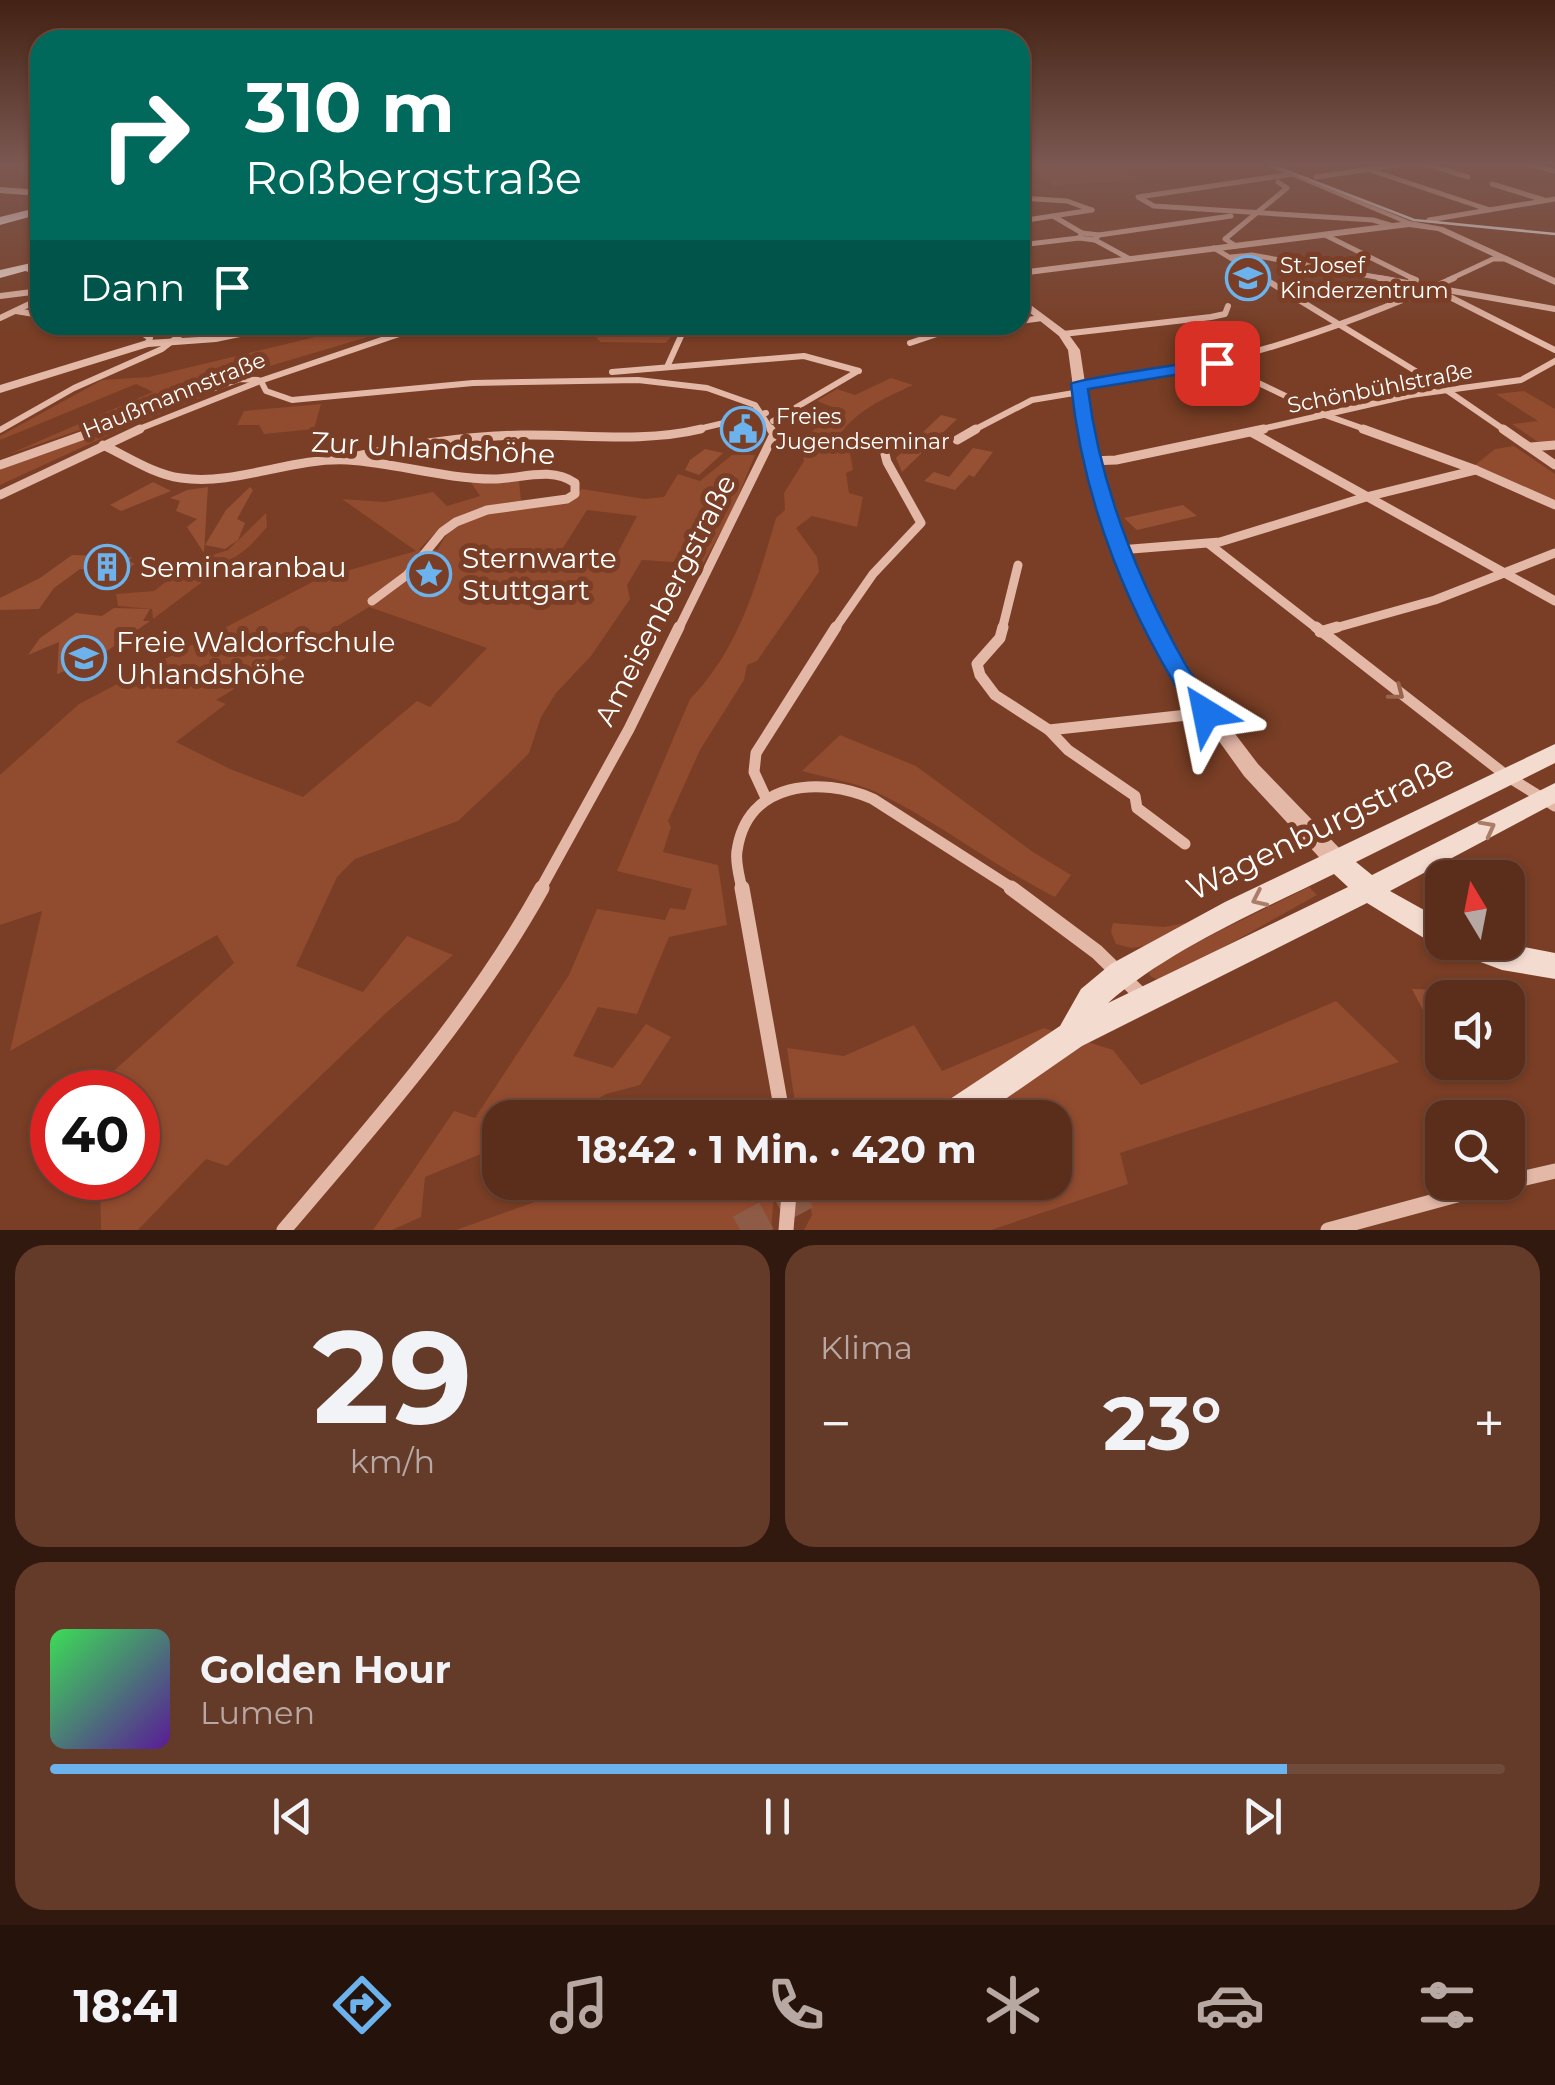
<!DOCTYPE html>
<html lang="de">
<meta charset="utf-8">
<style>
body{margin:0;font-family:Montserrat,sans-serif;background:#643a29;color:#f1f3f6;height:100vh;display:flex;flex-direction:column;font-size:38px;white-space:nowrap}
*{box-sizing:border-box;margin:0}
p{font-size:32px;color:#b8a8a3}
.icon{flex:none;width:55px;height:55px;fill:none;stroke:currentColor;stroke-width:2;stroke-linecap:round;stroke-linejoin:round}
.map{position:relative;height:1230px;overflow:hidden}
.panel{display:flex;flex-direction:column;gap:15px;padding:15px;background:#32190f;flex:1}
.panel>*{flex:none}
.hud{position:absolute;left:30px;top:30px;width:1000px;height:305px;border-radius:30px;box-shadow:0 2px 8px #0004,0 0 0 2px #704a3b;background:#00695c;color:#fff;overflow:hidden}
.needle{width:65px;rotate:350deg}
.fabs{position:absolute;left:1425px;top:860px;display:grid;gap:20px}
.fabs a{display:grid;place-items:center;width:100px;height:100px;border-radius:20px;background:#5b2e1c;box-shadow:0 2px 8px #0004,0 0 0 2px #704a3b;font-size:50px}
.speed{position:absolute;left:30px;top:1070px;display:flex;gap:20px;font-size:50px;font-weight:700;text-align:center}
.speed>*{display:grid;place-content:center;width:130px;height:130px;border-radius:50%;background:#5b2e1c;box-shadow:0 2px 8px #0004,0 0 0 2px #704a3b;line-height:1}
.speed .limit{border:15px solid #d22;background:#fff;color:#111}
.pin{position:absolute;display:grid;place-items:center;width:85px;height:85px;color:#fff;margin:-42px;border-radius:20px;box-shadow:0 5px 15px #0006}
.me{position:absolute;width:110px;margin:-55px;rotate:325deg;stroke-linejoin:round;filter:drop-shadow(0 0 8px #0008)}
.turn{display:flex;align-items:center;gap:35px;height:210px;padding:0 50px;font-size:45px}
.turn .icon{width:130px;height:130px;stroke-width:2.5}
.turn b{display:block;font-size:70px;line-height:85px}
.then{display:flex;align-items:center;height:95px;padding:0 50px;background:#0003;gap:20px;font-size:38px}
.big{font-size:75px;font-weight:700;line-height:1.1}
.panel .tile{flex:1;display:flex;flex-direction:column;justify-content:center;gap:15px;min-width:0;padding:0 35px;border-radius:30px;background:#643a29}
.panel .dial{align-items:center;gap:0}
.dial b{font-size:130px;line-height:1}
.song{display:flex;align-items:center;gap:30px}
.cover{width:120px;height:120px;border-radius:15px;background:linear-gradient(135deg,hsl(130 70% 55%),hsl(270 70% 35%))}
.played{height:10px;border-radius:5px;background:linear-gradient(90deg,#6cb3ed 85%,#704a3b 85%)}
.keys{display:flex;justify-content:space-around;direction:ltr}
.heat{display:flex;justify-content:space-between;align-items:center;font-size:55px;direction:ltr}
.panel .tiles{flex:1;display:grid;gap:15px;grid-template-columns:1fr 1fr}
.tile:last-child{grid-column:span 2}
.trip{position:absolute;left:482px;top:1100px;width:590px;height:100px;border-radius:30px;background:#5b2e1c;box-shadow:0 2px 8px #0004,0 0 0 2px #704a3b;font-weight:700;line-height:100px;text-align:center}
.tabs{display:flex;height:160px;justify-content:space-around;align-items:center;background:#24120b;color:#b8a8a3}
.tabs .icon{width:70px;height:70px}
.tabs .selected{color:#6cb3ed}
.tabs b{font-size:45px;color:#f1f3f6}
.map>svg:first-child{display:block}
.green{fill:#914b2f;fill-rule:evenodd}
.building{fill:#965135}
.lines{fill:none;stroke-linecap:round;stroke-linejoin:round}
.secondary-tunnel{stroke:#8d5b46;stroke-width:30;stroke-dasharray:30 15;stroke-linecap:butt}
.minor-far4{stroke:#e4b8a7;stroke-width:5}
.minor-far3{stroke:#e4b8a7;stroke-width:6}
.minor-far2{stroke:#e4b8a7;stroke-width:9}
.minor-far1{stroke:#e4b8a7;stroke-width:11}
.minor{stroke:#e4b8a7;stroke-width:15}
.tertiary{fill:#e4b8a7;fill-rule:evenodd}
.secondary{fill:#f4dbd0;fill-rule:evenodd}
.primary{fill:#fceee7;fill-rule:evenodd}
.tram{stroke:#fff;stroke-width:2.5}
.oneway{stroke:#99634c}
.oneway2{stroke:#aa7d69}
.route{fill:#1a73e8;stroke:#114b97;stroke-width:2.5}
.labels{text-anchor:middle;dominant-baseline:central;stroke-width:10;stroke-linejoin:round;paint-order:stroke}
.far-poi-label{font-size:22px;fill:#fff;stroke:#793e25;text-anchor:start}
.far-street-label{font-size:22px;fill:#fff;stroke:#793e25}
.street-label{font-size:28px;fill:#fff;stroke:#793e25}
.poi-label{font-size:28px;fill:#fff;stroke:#793e25;text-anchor:start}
.near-street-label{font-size:32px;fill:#fff;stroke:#793e25}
</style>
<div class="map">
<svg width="1555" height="1230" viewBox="0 0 1555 1230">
<rect width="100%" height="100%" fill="#793e25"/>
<!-- green -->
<g class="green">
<polygon points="1191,164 1127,172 1141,180 1053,185 1022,165"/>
<polygon points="365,325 408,325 236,376 7,455 153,392 136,384 0,440 0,436 102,380 149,377"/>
<polygon points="603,325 680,325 666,343 601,342 597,339"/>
<path d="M891,378L913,385C883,399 854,411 836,440L849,447L853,470L846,473L849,493L863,497L857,527L812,516L796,528L817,557L819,572L757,661L747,665L744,680L700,750L668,821L671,827L663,852L718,865L727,925L669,937L637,1014L598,1007L573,1056L613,1068L646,1024L671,1037L640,1085L606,1094L568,1117L500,1118V1146L425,1177L421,1217L392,1230H373L454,1111L475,1118L569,975L597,909L665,920L670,908L685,910L692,889L617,871L690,699C739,649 757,583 776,518L785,510L784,493L804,461C801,441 820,420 835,408L817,401L837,389L855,395Z"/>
<polygon points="217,391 124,428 0,485 0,470 101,429"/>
<polygon points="1524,391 1555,409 1555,442 1541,444 1512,424 1538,421 1496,394"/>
<polygon points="321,404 314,429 264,434 259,425 237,425 244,411"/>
<polygon points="1514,446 1555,474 1555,500 1475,465 1495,449"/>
<path d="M732,455H755L733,509L703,564L642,560L627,585L630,599L591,656L556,693L541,717L529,753L505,777L458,821L355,859L337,877L296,966L363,992L407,936L453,955L387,1012L227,1166L206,1159L138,1230H101L100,1178H138V1092H97V1086L234,963L217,935L10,1051L42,911L0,925V775L79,704L318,579L416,551L342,499L385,502L433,492L447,506L480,496L470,481H519L521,501C474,506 450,515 419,550H438C463,490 541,524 582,489L645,499L664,497L678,474L700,481ZM587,510L637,516L616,556L561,551ZM369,607L487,648L430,707L417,701L303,797L230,769L176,742L226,704L216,700Z"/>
<polygon points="266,513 267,527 250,546 153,619 152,609 118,606 116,594 154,591 191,562 228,550"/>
<path d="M840,735L916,766L1033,852L1071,875L1055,897C993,866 939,822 876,792C854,782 826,778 802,771Z"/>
<polygon points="1309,887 1317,895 1167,979 1160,981 1150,976 1149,972 1173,954"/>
<polygon points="1196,921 1147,946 1131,948 1116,944 1111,932 1113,923 1164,927"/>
<polygon points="1336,1001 1399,1062 1120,1153 1128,1184 991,1230 804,1230 812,1215 807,1183 1055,1182 1055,1118 797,1117 787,1048 844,1056 914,1025 942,1071 1044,1028 1113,1050 1141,1085"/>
<polygon points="588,1183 775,1183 771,1230 456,1230"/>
</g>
<!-- building -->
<g class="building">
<polygon points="1219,372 1254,393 1233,399 1213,386 1191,391 1175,381"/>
<polygon points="941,415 957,419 902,472 896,458"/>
<polygon points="973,448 993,452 974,477 969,475 955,490 924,481 934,472 949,477"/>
<polygon points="705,449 723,453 699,475 685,470 690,460"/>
<polygon points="153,482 171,491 121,511 110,505"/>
<polygon points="208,487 207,502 204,553 187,527 197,519 176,511 180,501 170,498 187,490"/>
<polygon points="250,487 253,490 237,519 245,523 238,540 225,549 205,545 226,510"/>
<polygon points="1183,505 1197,516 1137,530 1124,518"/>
<polygon points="72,555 132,557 129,561 135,564 119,573 80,569 54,588 39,609 0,610 0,598 40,578"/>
<polygon points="114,608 150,609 143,621 150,621 97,658 57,674 59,642 28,655 40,638 76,613 102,616"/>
<polygon points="1412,989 1442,990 1442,1023 1429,1022"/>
</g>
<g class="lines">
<!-- secondary-tunnel -->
<polyline class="secondary-tunnel" points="740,1230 828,1182"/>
<!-- minor-far4 -->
<g class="minor-far4">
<polyline points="1426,164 1468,177"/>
<polyline points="1528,164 1555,171"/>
<polyline points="1367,169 1490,210"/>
<polyline points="1293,174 1138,197 1154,206 1373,220 1393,226"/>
<polyline points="1316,177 1404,164"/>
<polyline points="1492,184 1544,200"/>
<polyline points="1020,198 1067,201 1092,210"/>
<polyline points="1053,216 1082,233"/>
<polyline points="1429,220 1555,199"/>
<polyline points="1020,221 1092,210"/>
<polygon points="1082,233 1099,235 1095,240 1079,238"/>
<polyline points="1099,235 1231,216"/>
<polyline points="1325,235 1416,280"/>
<polyline points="1095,240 1130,259"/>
<polyline points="1020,245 1079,238"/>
<polyline points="1236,246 1225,239 1287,188 1278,182"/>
<polyline points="1214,248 1267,280"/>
<polyline points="1231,257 1252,255 1393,280"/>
<polyline points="25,268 40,275"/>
<polyline points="1448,280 1493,259 1507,259"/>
</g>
<!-- minor-far3 -->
<g class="minor-far3">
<polyline points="1263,278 1445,389 1506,431"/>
<polyline points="1379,278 1555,309"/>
<polyline points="1411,278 1416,280"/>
<polyline points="1440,292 1555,350"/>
<polyline points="0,296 40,291"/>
<polyline points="16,311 40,315"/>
<polyline points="0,318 40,299"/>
<polyline points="1020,321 1042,318"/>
<polyline points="765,325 782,326"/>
<polyline points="132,327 150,338 147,344"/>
<polyline points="1063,334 1211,317 1225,314 1228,306"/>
<polyline points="910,343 937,334 994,325"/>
<polyline points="1217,363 1325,415 1370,431"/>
<polyline points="667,367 686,325"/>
<polyline points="612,372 804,356 859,371"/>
<polyline points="261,381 266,391 292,400 473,383 638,380 707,388 755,405 772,431"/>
<path d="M1079,384C1110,385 1140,378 1170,372C1269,353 1362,319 1454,278"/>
<polyline points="773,421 858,371"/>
<polyline points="0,430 74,388 162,349 193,325"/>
<polyline points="94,431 240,379 258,380"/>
<polyline points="134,431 263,380 426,325"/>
<polyline points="690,431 766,413"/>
<polyline points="972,431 1032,400 1080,392"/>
<polyline points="1253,431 1411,395 1521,380 1555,361"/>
</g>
<!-- minor-far2 -->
<g class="minor-far2">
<polyline points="1363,429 1476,470 1555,505"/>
<polyline points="1503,429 1555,465"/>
<polyline points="1251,432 1555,601"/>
<polyline points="957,440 976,429"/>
<path d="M103,445C128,457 153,474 181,478C237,486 291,457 348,460C397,463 444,479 493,479C521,479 550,466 575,483V494L567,499L487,510L456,522L442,532L407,575L372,601"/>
<polyline points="1531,447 1555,445"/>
<path d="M344,459C401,446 463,436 522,435C581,434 643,443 701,429"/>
<polyline points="1090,461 1116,460 1264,429"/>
<polyline points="0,465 101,429"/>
<polyline points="0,495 140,429"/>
<polyline points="1209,544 1319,630"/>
<polyline points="1119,550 1220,542 1366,497 1476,470"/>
<polyline points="678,630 774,434 771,429"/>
<polyline points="834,630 873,574 921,523 887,462 883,446"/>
<polyline points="1002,630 1018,565"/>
<polyline points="1328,630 1435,600 1555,553"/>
</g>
<!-- minor-far1 -->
<g class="minor-far1">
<polyline points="1003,627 1000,638 977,664 980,675 995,695 1049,730 1206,713"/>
<polyline points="1316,627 1507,776 1555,806"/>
<polyline points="1320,632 1337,627"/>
<polyline points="1049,730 1068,750 1135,796 1137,808 1185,844"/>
<polyline points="766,798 754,772 756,753 836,627"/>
<polyline points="540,890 629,729 679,627"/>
<path d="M742,890C740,878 735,863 737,851C747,781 820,776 873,799L1015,890"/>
</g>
<!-- minor -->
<g class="minor">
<polyline points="742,888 783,1118"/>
<polyline points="1011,888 1097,952 1144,998"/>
<polyline points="1508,1182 1555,1171"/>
<path d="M284,1230C377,1121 472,1014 542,888"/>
<polyline points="786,1230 790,1182"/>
<polyline points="1328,1230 1505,1182"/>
</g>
<!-- tertiary -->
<g class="tertiary">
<polygon points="1262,164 1272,164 1410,221 1443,227 1555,278 1555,285 1438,231 1409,227 1020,276 1020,270 1401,222"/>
<polygon points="1020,297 1067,332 1080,350 1097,461 1127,550 1182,664 1258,764 1346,855 1349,862 1346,869 1338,871 1330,869 1244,776 1165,666 1111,550 1083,461 1068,350 1059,336 1020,305"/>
<polygon points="273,325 298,325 216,342 148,347 0,393 0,385 147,340 216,336"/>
</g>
<!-- secondary -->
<g class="secondary">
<polygon points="0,187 40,190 40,196 0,193"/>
<polygon points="40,261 40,267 0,278 0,270"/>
<path d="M1555,744V763L1356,862L1372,875L1555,783V803L1390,891L1442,920V942H1497L1555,953V979L1502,970L1451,951L1448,944L1442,946L1432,943L1367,903L1082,1046L978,1118H944L942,1112L947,1101L1060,1026L1081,989L1111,964L1225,902ZM1334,874L1348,887L1108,1003C1168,950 1261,910 1334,874Z"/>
</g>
<!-- primary -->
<polygon class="primary" points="40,207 40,214 0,225 0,217"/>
<!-- tram -->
<polyline class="tram" points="1269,164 1414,220 1555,234"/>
</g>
<!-- one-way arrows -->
<defs><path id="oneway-chevron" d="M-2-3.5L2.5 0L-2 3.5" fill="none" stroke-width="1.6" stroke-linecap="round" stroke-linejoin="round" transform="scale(2.5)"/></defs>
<use class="oneway" href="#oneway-chevron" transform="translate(1397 693) rotate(38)"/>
<g class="oneway2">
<use href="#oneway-chevron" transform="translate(1488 828) rotate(-28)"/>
<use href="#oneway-chevron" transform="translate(1259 899) rotate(155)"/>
</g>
<!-- sky -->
<linearGradient id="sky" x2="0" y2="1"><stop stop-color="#432214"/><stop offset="0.49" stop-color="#7b5851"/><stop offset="1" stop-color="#7b5851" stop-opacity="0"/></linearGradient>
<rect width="1555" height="336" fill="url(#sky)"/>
<!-- route -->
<path class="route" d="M1217,359L1223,360V367L1088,389C1100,485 1137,578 1184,662C1194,680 1208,695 1218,713L1215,719H1197C1130,619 1083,504 1071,384C1077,379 1197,362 1217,359Z"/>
<!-- icons -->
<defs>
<symbol id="school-ring" viewBox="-11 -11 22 22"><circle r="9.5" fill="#793e25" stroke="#6cb3ed" stroke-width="1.5"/><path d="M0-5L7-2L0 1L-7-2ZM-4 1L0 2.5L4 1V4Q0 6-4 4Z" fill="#6cb3ed"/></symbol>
<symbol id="civic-ring" viewBox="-11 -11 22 22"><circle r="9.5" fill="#793e25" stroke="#6cb3ed" stroke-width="1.5"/><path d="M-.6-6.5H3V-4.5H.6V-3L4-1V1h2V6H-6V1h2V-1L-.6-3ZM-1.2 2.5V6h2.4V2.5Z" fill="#6cb3ed"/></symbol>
<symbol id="building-ring" viewBox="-11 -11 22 22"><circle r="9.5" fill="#793e25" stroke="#6cb3ed" stroke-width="1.5"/><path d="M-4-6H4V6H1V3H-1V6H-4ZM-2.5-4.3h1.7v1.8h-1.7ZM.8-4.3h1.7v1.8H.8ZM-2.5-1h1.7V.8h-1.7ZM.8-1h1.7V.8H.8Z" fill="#6cb3ed"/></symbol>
<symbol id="sight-ring" viewBox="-11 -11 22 22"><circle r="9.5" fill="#793e25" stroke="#6cb3ed" stroke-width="1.5"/><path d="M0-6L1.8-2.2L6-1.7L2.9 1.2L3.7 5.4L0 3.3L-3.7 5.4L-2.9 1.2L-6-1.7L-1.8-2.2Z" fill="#6cb3ed"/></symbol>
</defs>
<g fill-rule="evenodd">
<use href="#school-ring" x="1223" y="253" width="50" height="50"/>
<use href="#civic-ring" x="718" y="404" width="50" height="50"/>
<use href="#building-ring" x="82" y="542" width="50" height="50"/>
<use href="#sight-ring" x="404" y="549" width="50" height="50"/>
<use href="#school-ring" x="59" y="633" width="50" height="50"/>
</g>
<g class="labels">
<!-- far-poi labels -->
<g class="far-poi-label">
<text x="1280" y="265">St.Josef<tspan x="1280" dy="25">Kinderzentrum</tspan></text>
<text x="776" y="416">Freies<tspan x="776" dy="25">Jugendseminar</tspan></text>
</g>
<!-- far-street labels -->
<g class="far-street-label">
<text transform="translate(1380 388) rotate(-11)">Schönbühlstraße</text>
<text transform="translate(174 395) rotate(-22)">Haußmannstraße</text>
</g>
<!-- street labels -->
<g class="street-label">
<text transform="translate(433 448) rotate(3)">Zur Uhlandshöhe</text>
<text transform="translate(665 600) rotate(-63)">Ameisenbergstraße</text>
</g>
<!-- poi labels -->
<g class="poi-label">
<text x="462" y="558">Sternwarte<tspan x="462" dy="32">Stuttgart</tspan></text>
<text x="140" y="567">Seminaranbau</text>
<text x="116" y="642">Freie Waldorfschule<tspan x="116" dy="32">Uhlandshöhe</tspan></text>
</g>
<!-- near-street labels -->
<g class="near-street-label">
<text transform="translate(1320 827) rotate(-26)">Wagenburgstraße</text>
</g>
</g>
</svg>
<div class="fabs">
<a><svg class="needle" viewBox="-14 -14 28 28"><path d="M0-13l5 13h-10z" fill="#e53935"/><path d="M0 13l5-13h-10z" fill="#b8a8a3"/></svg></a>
<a><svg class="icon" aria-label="sound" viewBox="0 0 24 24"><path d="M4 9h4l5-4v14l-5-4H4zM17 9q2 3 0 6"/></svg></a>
<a><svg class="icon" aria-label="search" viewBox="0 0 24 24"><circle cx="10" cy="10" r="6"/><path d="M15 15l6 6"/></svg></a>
</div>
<div class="speed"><div class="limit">40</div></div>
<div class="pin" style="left:1217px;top:363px;background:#d93025"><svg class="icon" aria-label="arrive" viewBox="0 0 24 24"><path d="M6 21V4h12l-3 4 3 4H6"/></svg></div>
<svg class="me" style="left:1206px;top:713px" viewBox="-20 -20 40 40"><path d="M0-17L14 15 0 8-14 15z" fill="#1a73e8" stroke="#fff" stroke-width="4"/></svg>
<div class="trip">18:42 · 1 Min. · 420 m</div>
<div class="hud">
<div class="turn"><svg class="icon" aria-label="right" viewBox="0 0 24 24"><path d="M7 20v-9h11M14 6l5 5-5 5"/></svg><div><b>310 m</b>Roßbergstraße</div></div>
<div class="then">Dann<svg class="icon" aria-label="arrive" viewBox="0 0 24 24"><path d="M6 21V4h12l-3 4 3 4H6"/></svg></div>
</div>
</div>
<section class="panel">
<div class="tiles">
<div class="tile dial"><b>29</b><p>km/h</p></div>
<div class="tile"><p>Klima</p>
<div class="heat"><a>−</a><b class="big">23°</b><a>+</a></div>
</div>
<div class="tile">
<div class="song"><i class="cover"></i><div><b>Golden Hour</b><p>Lumen</p></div></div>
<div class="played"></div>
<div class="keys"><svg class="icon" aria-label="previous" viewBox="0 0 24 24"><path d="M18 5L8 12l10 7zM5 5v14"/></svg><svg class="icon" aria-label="pause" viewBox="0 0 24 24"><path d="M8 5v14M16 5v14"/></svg><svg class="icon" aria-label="next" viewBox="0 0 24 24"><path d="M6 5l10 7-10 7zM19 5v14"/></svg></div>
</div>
</div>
</section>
<nav class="tabs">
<b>18:41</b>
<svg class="icon selected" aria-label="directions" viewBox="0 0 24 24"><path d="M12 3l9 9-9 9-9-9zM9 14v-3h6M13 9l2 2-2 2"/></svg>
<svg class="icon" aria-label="music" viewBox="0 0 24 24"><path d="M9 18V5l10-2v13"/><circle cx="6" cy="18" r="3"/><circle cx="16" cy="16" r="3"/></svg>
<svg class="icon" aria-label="phone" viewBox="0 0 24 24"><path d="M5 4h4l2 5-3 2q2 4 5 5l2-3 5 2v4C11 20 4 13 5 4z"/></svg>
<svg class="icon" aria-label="climate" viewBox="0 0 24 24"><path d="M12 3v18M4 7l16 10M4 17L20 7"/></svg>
<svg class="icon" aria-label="car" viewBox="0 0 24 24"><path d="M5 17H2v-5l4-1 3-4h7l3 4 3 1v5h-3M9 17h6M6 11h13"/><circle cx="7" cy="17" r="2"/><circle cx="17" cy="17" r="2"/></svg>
<svg class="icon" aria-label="filters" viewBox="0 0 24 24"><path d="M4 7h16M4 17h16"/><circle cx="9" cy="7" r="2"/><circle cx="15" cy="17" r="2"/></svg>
</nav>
